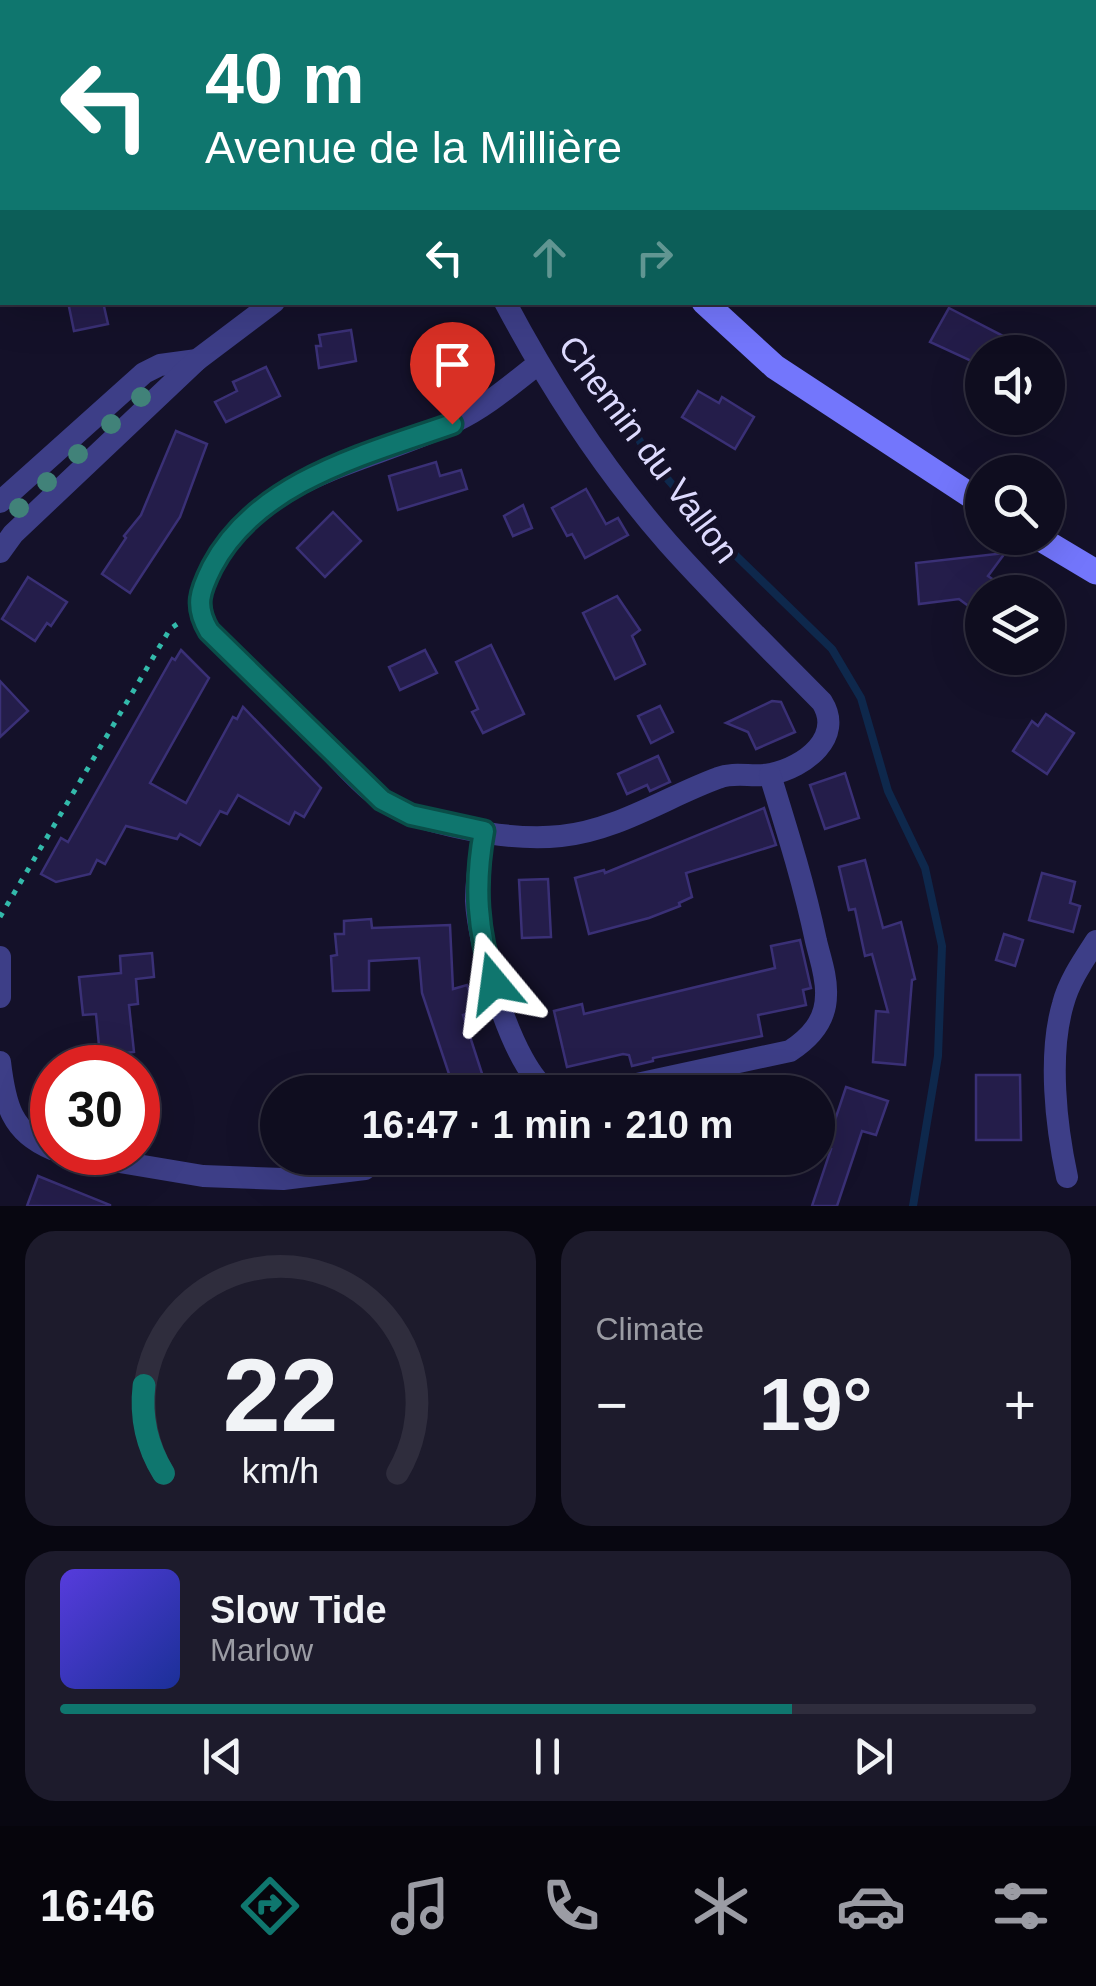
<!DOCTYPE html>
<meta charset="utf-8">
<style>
body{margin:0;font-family:Helvetica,sans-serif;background:#1d1b2c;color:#f1f3f6;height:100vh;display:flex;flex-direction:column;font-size:38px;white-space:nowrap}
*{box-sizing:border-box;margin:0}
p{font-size:32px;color:#9b9ca4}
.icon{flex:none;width:55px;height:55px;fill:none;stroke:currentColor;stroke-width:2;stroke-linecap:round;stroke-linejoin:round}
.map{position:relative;height:1206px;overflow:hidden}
.details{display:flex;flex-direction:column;gap:25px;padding:25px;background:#080711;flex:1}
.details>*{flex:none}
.guide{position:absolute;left:0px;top:0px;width:1098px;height:305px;box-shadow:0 10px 40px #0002,0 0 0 2px #2f2d3d;background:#0f766e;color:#fff;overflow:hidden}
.tools{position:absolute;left:965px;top:335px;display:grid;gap:20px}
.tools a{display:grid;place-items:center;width:100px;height:100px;border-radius:50%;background:#0f0d1f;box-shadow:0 10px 40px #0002,0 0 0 2px #2f2d3d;font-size:50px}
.speed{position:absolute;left:30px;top:1045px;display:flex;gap:20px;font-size:50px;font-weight:700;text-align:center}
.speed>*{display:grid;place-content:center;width:130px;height:130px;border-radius:50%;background:#0f0d1f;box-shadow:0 10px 40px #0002,0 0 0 2px #2f2d3d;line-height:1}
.speed .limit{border:15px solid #d22;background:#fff;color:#111}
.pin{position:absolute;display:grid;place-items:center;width:85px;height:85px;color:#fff;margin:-102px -42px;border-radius:50% 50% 50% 0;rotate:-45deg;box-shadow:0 0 10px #0007}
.pin .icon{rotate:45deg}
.me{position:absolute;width:110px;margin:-55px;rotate:344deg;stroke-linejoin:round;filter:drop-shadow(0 0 8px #0008)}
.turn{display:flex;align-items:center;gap:35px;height:210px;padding:0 40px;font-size:45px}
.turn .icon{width:130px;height:130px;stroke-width:2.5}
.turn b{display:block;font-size:70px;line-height:85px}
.lanes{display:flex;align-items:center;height:95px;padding:0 40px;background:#0003;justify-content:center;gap:50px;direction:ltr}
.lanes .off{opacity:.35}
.big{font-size:75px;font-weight:700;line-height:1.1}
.details .widget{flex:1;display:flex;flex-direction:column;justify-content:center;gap:15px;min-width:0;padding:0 35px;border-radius:30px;background:#1d1b2c}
.details .dial{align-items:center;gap:0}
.dial svg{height:260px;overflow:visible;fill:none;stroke:#2f2d3d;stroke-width:7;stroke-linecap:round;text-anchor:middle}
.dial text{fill:#f1f3f6;stroke:none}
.song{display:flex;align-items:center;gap:30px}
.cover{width:120px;height:120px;border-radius:15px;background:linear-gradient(135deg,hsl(250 70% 55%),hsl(230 70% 35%))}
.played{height:10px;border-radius:5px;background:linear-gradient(90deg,#0f766e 75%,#2f2d3d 75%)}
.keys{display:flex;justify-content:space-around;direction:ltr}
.heat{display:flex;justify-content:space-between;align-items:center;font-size:55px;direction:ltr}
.details .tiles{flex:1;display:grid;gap:25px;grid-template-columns:1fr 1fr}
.widget:last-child{grid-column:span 2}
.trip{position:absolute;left:260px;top:1075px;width:575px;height:100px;border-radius:50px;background:#0f0d1f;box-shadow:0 10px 40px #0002,0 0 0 2px #2f2d3d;font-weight:700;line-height:100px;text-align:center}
.tabs{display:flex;height:160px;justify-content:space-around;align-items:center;background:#06050c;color:#9b9ca4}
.tabs .icon{width:70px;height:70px}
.tabs .current{color:#0f766e}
.tabs b{font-size:45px;color:#f1f3f6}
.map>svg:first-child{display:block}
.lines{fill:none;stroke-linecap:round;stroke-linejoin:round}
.stream{stroke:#0e284c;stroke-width:8}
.building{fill:#241d4a;stroke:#3a3076;stroke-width:2.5}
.path{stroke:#33baab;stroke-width:5;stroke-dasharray:5 8;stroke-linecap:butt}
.street{stroke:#3d3e87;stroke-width:22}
.secondary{stroke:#7376fc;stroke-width:25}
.tree{fill:#418279}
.route-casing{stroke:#0a4d48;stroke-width:25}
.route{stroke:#0f766e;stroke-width:18}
.labels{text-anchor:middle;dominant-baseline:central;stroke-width:10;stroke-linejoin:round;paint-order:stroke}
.street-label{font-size:35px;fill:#dddafe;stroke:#141129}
</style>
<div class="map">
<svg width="1096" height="1206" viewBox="0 0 1096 1206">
<rect width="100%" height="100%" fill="#141129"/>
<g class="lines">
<!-- stream -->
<polyline class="stream" points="615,399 651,460 724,544 832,649 861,698 888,791 925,868 942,946 938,1056 913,1206"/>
</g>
<!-- building -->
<g class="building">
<polygon points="68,302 103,302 108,324 74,331"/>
<polygon points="949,308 1034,352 982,352 980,365 930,342"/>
<polygon points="351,330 356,361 319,368 316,346 321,346 319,335"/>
<polygon points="266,367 280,396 226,422 215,402 237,391 233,382"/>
<polygon points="698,391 719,403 722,397 754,417 735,449 682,417"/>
<polygon points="176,431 207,444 180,517 130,593 102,574 126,538 124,536 141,515"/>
<polygon points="436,462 440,476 461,470 467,489 398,510 389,476"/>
<polygon points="586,489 606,524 618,518 628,535 585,558 572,534 567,536 552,508"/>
<polygon points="523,505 532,528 513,536 504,516"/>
<polygon points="333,512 361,541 325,577 297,548"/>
<polygon points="1005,553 988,576 1011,592 982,592 982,616 959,599 919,604 916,563"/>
<polygon points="28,577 67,602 51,626 47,623 35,641 2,619"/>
<polygon points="617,596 640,630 632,636 645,664 615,679 583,613"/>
<polygon points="491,645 524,714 483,733 472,712 478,709 456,662"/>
<polygon points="181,650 209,678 150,783 186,803 233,717 237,719 243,707 321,788 304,817 295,812 289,824 238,795 227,814 220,811 200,845 180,834 177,839 126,826 105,864 97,860 90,874 56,882 41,874 61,838 68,842 172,658 175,660"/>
<polygon points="425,650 437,673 400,690 389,667"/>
<polygon points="0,681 28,711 0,737"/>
<polygon points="772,701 781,702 795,732 756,749 748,732 726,723"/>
<polygon points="660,706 673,732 651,743 638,716"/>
<polygon points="1046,714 1074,733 1047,774 1013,751 1032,721 1038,726"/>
<polygon points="658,756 670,782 650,791 647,785 627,794 618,774"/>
<polygon points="845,773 859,818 825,829 810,785"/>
<polygon points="764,808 776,845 686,873 692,897 679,903 680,906 649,918 589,934 575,878 604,870 605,873"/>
<polygon points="865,860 883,928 901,922 915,979 912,980 905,1065 873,1062 876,1011 888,1012 872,954 865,956 855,909 849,910 839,867"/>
<polygon points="1042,873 1075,882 1070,903 1080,906 1073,932 1029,920"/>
<polygon points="548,879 551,937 522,938 519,880"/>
<polygon points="371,919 372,928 450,925 453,989 467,985 476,1010 463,1015 488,1092 455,1092 422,993 419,958 369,961 369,990 333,991 331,956 337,955 335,934 344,934 344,921"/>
<polygon points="1004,934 1023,940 1015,966 996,960"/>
<polygon points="800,940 811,988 803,990 806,1005 758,1015 762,1036 653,1058 653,1061 632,1066 629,1055 623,1054 567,1067 554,1011 582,1004 584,1014 775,968 771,946"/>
<polygon points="152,953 154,977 136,979 138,1004 129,1005 134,1052 100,1056 96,1014 83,1015 79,977 121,973 120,956"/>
<polygon points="976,1075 1020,1075 1021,1140 976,1140"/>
<polygon points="846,1087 888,1101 876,1135 862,1131 837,1206 812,1206 831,1149 826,1147"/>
<polygon points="38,1176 110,1205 110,1206 27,1206"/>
</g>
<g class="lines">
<!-- path -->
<polyline class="path" points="0,917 170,629 180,622"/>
<!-- street -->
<g class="street">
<polyline points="463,0 466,2"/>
<polyline points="200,2 202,0"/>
<polyline points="0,114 2,115"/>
<path d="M505,302C550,387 604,470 668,543C717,598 770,649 822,702C844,737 805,767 771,774C754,778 735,771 718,778C666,797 618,830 561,836C514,841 457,829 411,815C374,803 345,765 318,738C282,702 246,667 209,631C194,606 199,592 212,568C262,472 370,464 456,421C486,407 512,384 538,364"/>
<polyline points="0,502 144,373 160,365 197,360"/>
<polyline points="0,552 13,534 197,360 274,302"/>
<path d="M484,831C480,854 476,878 476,901C478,945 512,1069 550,1092"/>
<polyline points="0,957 0,997"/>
<path d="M0,1062C5,1104 11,1132 52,1149"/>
<path d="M600,1092L790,1051C810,1038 826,1021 826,995C827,977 820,958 816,941C804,884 787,830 770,775"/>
<polyline points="60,1152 203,1176 283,1179 365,1169"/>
<path d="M1067,1177C1056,1126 1048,1055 1063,1004C1069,981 1083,961 1096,941"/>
</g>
<!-- secondary -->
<g class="secondary">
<polyline points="390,0 394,2"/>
<polyline points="704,302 775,367 982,503"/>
<polyline points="1039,538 1096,572"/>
</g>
</g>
<!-- trees -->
<g class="tree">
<circle cx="141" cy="397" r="10"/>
<circle cx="111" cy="424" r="10"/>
<circle cx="78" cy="454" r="10"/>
<circle cx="47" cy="482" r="10"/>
<circle cx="19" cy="508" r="10"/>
</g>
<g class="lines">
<defs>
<path id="route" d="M452,424C367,454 257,481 212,567C200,591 194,606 209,631L382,800L411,815L484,831C474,885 477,931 494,983"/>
</defs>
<!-- route casing -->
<use href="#route" class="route-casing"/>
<!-- route -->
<use href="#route" class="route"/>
</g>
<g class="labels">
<!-- street labels -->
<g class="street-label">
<text transform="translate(649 449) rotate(53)">Chemin du Vallon</text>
</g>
</g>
</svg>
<div class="tools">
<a><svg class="icon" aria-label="sound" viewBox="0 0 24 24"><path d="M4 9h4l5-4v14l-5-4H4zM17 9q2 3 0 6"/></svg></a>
<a><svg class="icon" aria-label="search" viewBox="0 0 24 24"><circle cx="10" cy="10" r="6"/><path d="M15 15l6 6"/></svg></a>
<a><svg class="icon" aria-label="layers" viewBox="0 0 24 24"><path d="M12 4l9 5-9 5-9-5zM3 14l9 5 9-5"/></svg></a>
</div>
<div class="speed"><div class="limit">30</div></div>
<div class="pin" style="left:452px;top:424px;background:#d93025"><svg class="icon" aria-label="arrive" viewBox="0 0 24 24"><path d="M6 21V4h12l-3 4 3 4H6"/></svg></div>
<svg class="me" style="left:494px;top:983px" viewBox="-20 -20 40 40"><path d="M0-17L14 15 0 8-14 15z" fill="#0f766e" stroke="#fff" stroke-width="4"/></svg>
<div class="trip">16:47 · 1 min · 210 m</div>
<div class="guide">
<div class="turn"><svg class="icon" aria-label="left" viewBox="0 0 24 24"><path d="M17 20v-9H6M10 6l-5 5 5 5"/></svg><div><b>40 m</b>Avenue de la Millière</div></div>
<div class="lanes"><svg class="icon" aria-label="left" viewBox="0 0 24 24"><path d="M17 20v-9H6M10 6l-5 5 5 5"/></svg><svg class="icon off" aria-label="ahead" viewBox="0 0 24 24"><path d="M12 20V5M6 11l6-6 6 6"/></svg><svg class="icon off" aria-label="right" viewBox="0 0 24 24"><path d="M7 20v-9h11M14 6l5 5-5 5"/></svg></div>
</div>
</div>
<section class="details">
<div class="tiles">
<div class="widget dial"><svg viewBox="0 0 100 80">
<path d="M14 69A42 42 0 1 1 86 69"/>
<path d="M14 69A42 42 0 0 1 8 42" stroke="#0f766e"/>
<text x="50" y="56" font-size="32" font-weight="700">22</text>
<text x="50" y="72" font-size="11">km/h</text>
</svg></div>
<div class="widget"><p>Climate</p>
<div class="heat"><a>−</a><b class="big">19°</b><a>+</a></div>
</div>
<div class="widget">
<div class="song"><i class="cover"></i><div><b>Slow Tide</b><p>Marlow</p></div></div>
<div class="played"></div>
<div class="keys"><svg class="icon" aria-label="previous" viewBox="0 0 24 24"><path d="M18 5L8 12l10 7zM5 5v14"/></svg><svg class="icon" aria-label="pause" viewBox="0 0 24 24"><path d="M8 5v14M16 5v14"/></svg><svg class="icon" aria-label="next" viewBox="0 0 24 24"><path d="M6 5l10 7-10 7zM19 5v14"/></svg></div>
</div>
</div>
</section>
<nav class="tabs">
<b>16:46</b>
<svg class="icon current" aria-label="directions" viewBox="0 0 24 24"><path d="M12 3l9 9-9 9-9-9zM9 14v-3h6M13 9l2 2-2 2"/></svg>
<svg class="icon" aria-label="music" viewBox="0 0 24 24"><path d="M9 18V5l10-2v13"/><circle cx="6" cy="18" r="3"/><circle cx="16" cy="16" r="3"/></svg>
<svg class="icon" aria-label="phone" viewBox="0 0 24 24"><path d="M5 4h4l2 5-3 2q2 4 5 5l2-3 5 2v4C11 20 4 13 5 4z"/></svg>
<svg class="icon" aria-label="climate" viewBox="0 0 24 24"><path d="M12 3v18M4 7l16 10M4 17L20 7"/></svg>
<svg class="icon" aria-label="car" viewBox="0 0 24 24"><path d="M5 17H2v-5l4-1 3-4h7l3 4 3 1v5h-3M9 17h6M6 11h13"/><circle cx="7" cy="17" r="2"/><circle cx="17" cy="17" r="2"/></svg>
<svg class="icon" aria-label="filters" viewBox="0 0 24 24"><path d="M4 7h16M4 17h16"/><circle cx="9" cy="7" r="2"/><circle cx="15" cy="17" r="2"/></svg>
</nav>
